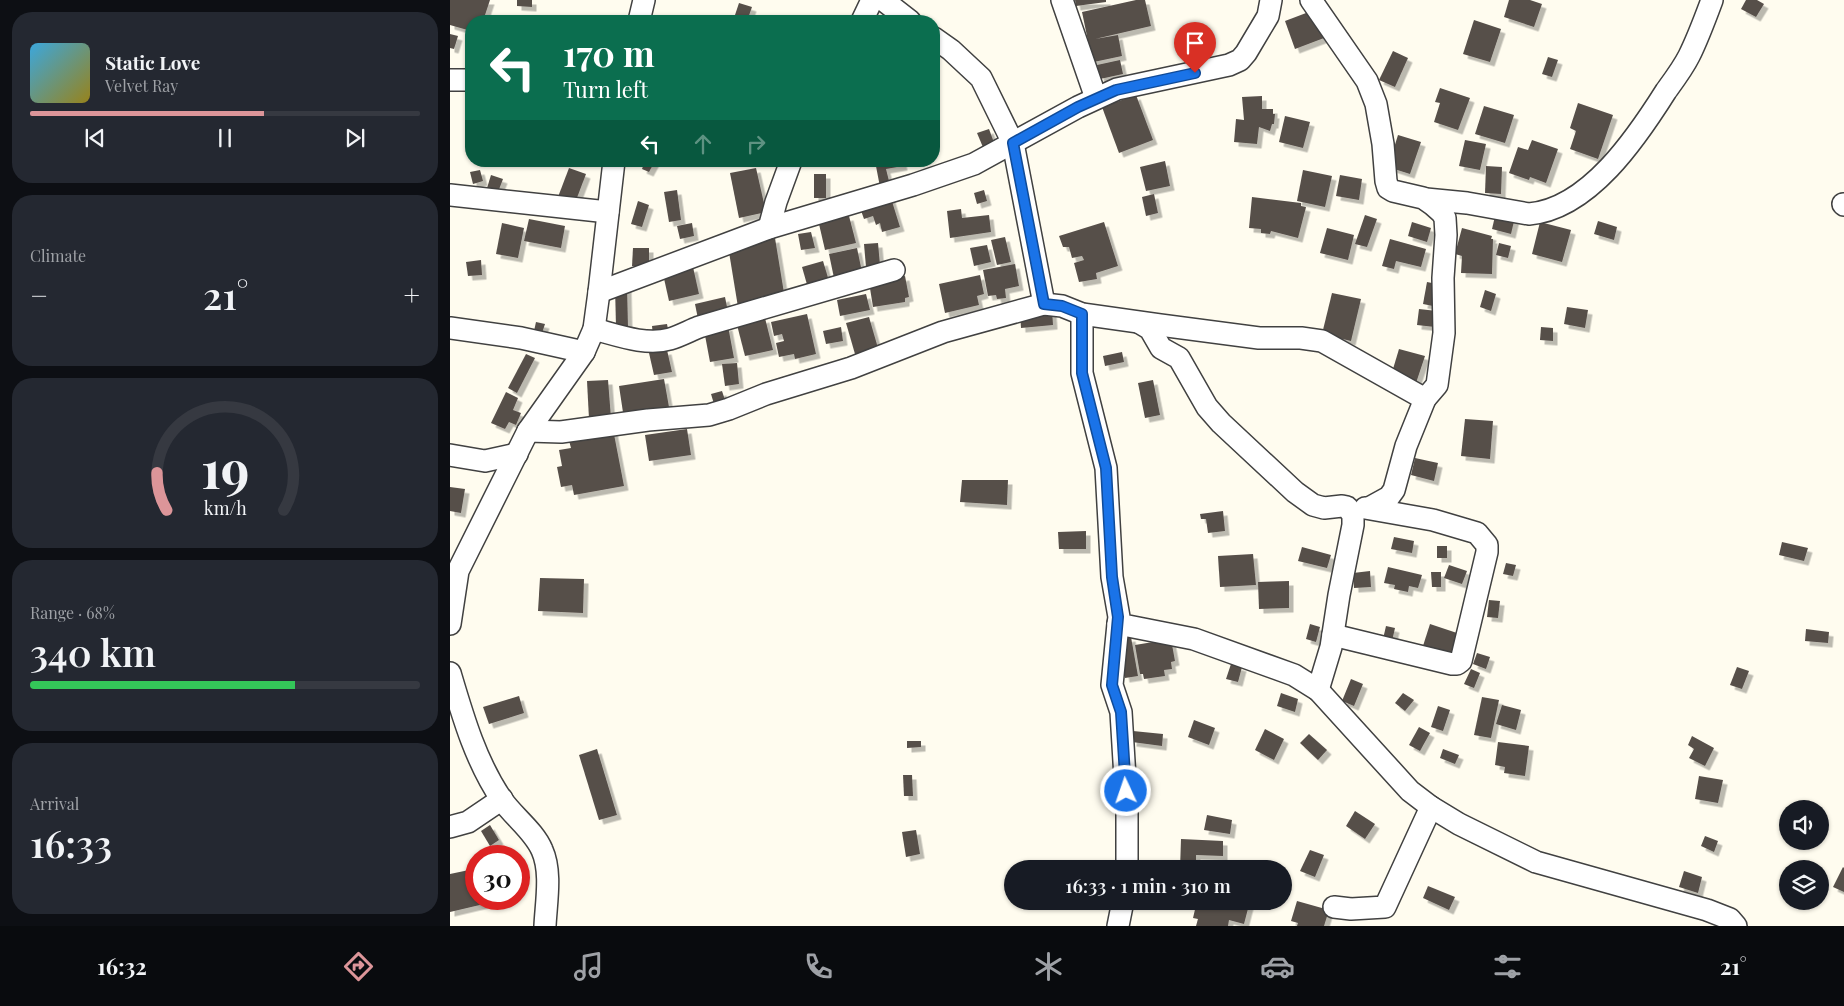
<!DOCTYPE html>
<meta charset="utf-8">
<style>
body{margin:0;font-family:"Playfair Display",serif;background:#242831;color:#f1f3f6;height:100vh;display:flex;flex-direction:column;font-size:19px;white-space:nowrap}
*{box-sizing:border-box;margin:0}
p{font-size:16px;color:#9ea1a6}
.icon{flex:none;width:28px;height:28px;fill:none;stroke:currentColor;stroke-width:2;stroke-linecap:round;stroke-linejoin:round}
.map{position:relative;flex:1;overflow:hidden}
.sheet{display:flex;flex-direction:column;gap:12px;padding:12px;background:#0d0f14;width:450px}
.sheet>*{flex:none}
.guide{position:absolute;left:15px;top:15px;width:475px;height:152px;border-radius:20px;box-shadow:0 1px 4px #0004;background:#0b6e4f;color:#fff;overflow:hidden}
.tools{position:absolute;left:1329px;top:800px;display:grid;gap:10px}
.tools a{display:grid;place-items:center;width:50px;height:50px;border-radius:50%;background:#171b24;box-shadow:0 1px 4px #0004;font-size:25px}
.speed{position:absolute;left:15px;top:845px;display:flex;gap:10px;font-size:25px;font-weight:700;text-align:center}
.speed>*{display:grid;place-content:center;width:65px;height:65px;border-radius:50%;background:#171b24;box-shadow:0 1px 4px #0004;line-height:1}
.speed .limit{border:8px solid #d22;background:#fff;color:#111}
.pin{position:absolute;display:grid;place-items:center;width:42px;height:42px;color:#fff;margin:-51px -21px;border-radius:50% 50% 50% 0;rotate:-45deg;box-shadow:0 0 5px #0007}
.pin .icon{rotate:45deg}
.me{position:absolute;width:55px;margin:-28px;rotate:357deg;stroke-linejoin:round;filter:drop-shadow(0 0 4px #0008)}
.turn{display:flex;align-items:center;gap:18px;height:105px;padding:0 15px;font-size:22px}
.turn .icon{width:65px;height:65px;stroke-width:2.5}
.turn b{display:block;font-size:35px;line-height:42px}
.lanes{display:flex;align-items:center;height:48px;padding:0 15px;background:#0003;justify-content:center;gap:25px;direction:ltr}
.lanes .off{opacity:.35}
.big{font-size:38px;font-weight:600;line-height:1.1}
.sheet .card{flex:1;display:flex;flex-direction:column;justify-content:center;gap:8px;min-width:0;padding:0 18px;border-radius:20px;background:#242831}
.sheet .dial{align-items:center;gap:0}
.dial svg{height:130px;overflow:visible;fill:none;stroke:#363941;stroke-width:7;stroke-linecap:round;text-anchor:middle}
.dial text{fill:#f1f3f6;stroke:none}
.song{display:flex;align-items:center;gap:15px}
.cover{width:60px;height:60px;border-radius:8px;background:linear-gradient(135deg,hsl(200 70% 55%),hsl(50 70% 35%))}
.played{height:5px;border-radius:2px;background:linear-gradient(90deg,#dc9599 60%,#363941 60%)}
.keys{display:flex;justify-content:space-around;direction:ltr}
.heat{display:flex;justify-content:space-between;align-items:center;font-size:28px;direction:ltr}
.charge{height:8px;border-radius:4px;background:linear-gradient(90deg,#34c759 68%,#363941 0)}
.trip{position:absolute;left:554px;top:860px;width:288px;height:50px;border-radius:25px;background:#171b24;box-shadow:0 1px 4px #0004;font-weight:600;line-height:50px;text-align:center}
.tabs{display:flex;height:80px;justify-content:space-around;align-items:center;background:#090b0e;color:#9ea1a6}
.tabs .icon{width:35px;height:35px}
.tabs .on{color:#dc9599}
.tabs b{font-size:22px;color:#f1f3f6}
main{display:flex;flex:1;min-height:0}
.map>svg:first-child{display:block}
.building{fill:#574f4a;filter:url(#shadow)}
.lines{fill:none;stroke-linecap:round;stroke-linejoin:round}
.minor-casing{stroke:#414141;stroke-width:24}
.minor{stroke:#fff;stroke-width:21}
.route-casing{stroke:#114b97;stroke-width:12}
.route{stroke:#1a73e8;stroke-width:9}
</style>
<main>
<section class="sheet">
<div class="card">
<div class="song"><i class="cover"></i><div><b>Static Love</b><p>Velvet Ray</p></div></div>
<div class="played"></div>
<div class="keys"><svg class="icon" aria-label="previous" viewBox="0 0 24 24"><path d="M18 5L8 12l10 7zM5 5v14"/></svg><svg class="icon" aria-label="pause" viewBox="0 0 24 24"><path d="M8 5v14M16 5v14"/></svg><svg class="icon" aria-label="next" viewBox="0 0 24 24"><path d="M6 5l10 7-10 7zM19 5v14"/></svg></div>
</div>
<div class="card"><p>Climate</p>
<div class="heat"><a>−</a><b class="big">21°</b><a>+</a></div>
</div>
<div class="card dial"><svg viewBox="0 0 100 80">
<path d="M14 69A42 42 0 1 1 86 69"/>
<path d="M14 69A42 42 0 0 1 8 46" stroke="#dc9599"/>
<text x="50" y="56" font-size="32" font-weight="700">19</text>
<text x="50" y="72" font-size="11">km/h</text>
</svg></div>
<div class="card"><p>Range · 68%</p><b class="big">340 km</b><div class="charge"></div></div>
<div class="card"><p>Arrival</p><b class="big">16:33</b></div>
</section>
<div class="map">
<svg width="1394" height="926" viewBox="0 0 1394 926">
<defs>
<filter id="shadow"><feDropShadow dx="4.5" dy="4.5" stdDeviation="0" flood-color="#0004"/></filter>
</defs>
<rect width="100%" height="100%" fill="#fffcef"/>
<!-- building -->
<g class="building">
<polygon points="0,0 40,0 33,21 21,21 21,31 0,25"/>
<polygon points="67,0 82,0 82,7 67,6"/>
<polygon points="625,0 656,0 656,2 626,6"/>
<polygon points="686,0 695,0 701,26 645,39 668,35 672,56 639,63 635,42 638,41 632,12"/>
<polygon points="1059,0 1080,0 1092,4 1084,27 1054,17"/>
<polygon points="1296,0 1307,0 1314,4 1306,17 1291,9"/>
<polygon points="289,3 302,7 297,21 283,21"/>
<polygon points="864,10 874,38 845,49 835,21"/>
<polygon points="1024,20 1051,29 1040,62 1013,54"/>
<polygon points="0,34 8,36 4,49 0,48"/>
<polygon points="943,51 958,58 945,87 929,80"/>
<polygon points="1098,57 1108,60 1102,77 1092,74"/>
<polygon points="670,60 673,74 650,79 647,65"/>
<polygon points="990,88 1020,98 1008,130 984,122 990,103 985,102"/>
<polygon points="686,95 703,140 669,153 652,107"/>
<polygon points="812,96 812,109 823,109 823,114 825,114 824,124 822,124 820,131 809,127 807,144 784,142 786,119 794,120 792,97"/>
<polygon points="1128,103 1163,115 1148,159 1120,149 1126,131 1120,128"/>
<polygon points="1034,106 1064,115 1055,143 1025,134"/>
<polygon points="835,116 860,122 853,148 829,142"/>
<polygon points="539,129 546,148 535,152 527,133"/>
<polygon points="948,135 971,142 960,174 938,167"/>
<polygon points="1015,140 1036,144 1030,170 1009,166"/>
<polygon points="1082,140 1108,149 1096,183 1080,177 1079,180 1059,173 1068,147 1078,150"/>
<polygon points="195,161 205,161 199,172 192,169"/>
<polygon points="425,161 452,161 453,166 436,169 440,185 430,187"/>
<polygon points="715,161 720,186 696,191 690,167"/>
<polygon points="1036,166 1052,167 1051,194 1035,193"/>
<polygon points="119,168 136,174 125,203 108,197"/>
<polygon points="306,168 316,212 289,218 280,173"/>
<polygon points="30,170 33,181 23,184 20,172"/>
<polygon points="853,170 882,176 875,207 847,201"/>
<rect x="364" y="174" width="12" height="24"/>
<polygon points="41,175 53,179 48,192 37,188"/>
<polygon points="890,175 912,179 909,200 886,196"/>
<polygon points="227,190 231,220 219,222 214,192"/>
<polygon points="534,190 537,201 527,204 524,193"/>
<polygon points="704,194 708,213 696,216 692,197"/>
<polygon points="440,195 450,227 432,232 430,223 426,225 423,216 414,219 409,205"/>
<polygon points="802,197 851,203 851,206 856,207 848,238 821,231 820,234 811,233 811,229 799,228"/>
<polygon points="188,201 199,205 192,227 181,224"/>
<polygon points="511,209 512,218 539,215 541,232 500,238 497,211"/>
<polygon points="1046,212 1065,217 1061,234 1042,229"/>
<polygon points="915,215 927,219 917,247 905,244"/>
<polygon points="399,216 406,243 375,250 369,224"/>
<polygon points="79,219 115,226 111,248 74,241"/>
<polygon points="1148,221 1167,227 1164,240 1144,234"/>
<polygon points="654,222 668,266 646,273 647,279 629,282 624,263 634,260 632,256 622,258 619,247 613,247 609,236"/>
<polygon points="962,222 981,228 977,242 958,236"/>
<polygon points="1090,222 1121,230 1112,262 1082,254"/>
<polygon points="52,223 74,228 68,258 46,254"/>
<polygon points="242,223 244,236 230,239 227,226"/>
<polygon points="877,228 904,235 898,260 870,253"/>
<polygon points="1012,228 1042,236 1041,239 1043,239 1042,274 1011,273 1012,256 1005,254"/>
<polygon points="361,232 365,248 351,250 348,234"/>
<polygon points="555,237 561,262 547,265 541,240"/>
<polygon points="325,238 335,299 288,307 278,246"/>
<polygon points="940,239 976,249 971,267 946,261 944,269 932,266"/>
<polygon points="428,243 430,265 416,267 414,244"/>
<polygon points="1049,243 1061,246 1058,258 1046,255"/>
<polygon points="537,245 541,262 524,266 520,248"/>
<polygon points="183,248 199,248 199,267 182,266"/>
<polygon points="407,248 412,272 384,278 379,254"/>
<polygon points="31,260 32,275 18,276 16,262"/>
<polygon points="373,261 379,281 358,288 352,267"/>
<polygon points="565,264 569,286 555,289 556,298 547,299 546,295 538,296 533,270"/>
<polygon points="243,267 249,294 219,301 213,274"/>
<polygon points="530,275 534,294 527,296 529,305 495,313 489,284"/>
<polygon points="455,276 459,297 455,298 455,302 423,307 419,282"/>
<polygon points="977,282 987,284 983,306 973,304"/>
<polygon points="165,286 177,286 178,327 166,327"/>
<polygon points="1035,290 1046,294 1041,311 1030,307"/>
<polygon points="882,293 911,299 901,341 872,334"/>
<polygon points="416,294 420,310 390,316 387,300"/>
<polygon points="275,297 279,317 249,324 245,304"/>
<polygon points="1117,307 1138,310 1135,328 1114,324"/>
<polygon points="969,309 987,311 985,327 967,325"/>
<polygon points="602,310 603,325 571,328 570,313"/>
<polygon points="357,314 366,354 345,359 344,354 329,357 326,343 334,341 332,334 324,336 321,322"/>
<polygon points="419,317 428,348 405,354 396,323"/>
<polygon points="315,318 323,350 295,356 287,325"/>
<polygon points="86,322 95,324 92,333 84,331"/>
<polygon points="217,324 219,334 203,336 202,326"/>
<polygon points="278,326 284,358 260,362 254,330"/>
<polygon points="391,327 393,341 376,344 373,331"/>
<polygon points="1091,327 1103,328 1103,341 1090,340"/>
<polygon points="949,349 975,356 965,386 940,379"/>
<polygon points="217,350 222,372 204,375 199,353"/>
<polygon points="672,352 674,362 655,366 653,356"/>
<polygon points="76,354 85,358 67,393 58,388"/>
<polygon points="287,363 289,384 275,386 272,364"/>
<polygon points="214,379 219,407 194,411 174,419 169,386"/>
<polygon points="158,380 161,418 139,419 137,381"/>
<polygon points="703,380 710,415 695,418 688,383"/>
<polygon points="272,391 275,400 264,404 261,394"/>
<polygon points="56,392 68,398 63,410 71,413 66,425 59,422 55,429 41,423"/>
<polygon points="1015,419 1043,421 1040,459 1011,456"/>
<polygon points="163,429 174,486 124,495 122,485 111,487 107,467 112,466 109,450 121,448 118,437"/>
<polygon points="237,429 241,455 199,461 195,435"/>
<polygon points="965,458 988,463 984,481 961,475"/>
<polygon points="512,480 558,480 557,505 510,502"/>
<polygon points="0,487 15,489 11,513 0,511"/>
<polygon points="773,511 775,531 758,533 756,519 751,519 750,514"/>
<polygon points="636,531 636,549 609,549 608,532"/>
<polygon points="944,537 964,541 962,553 941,549"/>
<polygon points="1332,542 1358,548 1354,561 1329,555"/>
<rect x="987" y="546" width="10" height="12"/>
<polygon points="852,547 881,555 877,568 848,561"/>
<polygon points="803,554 806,585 770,587 768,556"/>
<polygon points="1056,563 1066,565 1063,576 1053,574"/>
<polygon points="999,565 1017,571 1012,584 994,578"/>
<polygon points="938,567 972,575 968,588 959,586 958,592 944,589 945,585 934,583"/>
<polygon points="920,571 921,587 904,588 903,573"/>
<polygon points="981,572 991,572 991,587 982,587"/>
<polygon points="90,578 134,579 133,613 88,611"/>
<polygon points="839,581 839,608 809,609 808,582"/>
<polygon points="1039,600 1050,601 1048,618 1037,617"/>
<polygon points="860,624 870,627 866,642 856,639"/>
<polygon points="980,624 1010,634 1002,659 972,649"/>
<polygon points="936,626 945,628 942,641 933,639"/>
<polygon points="1356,629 1379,632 1378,643 1355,641"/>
<polygon points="681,637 688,676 675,678 669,639"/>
<polygon points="721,639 725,661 721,662 722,669 714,670 715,676 694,679 693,674 690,674 685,645"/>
<polygon points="1027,653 1040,657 1036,669 1023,664"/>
<polygon points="781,664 792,667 788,682 776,679"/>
<polygon points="1287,667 1299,671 1292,689 1280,685"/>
<polygon points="1021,669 1030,673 1024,688 1014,684"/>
<polygon points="901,679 913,684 904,706 892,701"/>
<polygon points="831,693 848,699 845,712 827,706"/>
<polygon points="953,693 964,700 955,711 945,703"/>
<polygon points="69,696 74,713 39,724 33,707"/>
<polygon points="1032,697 1049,700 1041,738 1024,735"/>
<polygon points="1052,705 1071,710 1066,730 1046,724"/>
<polygon points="988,706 1000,710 993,731 981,727"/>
<polygon points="744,720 765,728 759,745 738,737"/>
<polygon points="969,727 980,733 970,751 959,745"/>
<polygon points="815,729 834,739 824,760 805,750"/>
<polygon points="683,731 713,734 712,746 682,742"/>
<polygon points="859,734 877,750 868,760 850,743"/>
<polygon points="1242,736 1264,748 1255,766 1239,758 1244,749 1238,745"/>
<polygon points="457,741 471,741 471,747 457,748"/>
<polygon points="1048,742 1079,746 1075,776 1054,773 1055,767 1045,765"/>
<polygon points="147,749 167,815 149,820 129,755"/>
<polygon points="993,749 1009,755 1005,764 990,758"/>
<polygon points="453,775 462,775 463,796 454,796"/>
<polygon points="1249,776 1273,780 1268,803 1245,799"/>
<polygon points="905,811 925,824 915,839 896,826"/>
<polygon points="757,815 782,820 780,834 754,830"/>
<polygon points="40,825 49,840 40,846 31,831"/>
<polygon points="466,830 470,854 456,857 452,832"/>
<polygon points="1255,836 1268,841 1264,852 1251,846"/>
<polygon points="731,839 773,841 773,856 746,855 746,869 730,869"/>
<polygon points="860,850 874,855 865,877 850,871"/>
<polygon points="1393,867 1394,868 1394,892 1383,887"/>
<polygon points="19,870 23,887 26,886 26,899 33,899 34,904 0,912 0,874"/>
<polygon points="1234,871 1252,877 1248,893 1229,887"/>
<polygon points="978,886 1005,897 999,910 973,898"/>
<polygon points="747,901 800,901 794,924 779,920 778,926 746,926 748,919 743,918"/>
<polygon points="847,901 879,910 874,926 847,926 848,923 841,921"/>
</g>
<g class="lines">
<defs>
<g id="minor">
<polyline points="433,0 460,21"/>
<polyline points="612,0 646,98"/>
<polyline points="861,0 917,81 926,104 933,144 936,181 938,188 943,191 973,198 983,205 992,213 995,218 996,235 993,278 994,333 987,385 975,399 956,446 944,490 939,497 919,508"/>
<polyline points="189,21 194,0"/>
<polyline points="412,21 422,0"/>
<polyline points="484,38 501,50 531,78 563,143 594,304"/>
<polyline points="0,80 21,80"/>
<polyline points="0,195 158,212"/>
<path d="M976,199L1017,203L1079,214C1139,209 1187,137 1216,91C1224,80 1233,68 1239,56C1248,38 1255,19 1262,0"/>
<polyline points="1393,204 1394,205"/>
<polyline points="319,228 326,202 341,161"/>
<polyline points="149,292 319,228 463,185 524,164 628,107 667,89 779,65 790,60 796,53 818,16 821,0"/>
<polyline points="632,314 632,373 656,468 662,577 669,617 668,624 744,639 844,675 868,690 960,791 981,807 1009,824 1086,862 1257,910 1280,919 1286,926"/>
<polyline points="690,323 700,329 711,348 729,358 757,407 771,423 845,492 863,505 874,508 892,506 897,507 903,515 903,525 889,595 881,647 868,690"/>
<polyline points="0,328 71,338 134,352"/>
<path d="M144,329C167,335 196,346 220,339C230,336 239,331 249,327L444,270"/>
<polyline points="78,431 111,432 198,420 259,415 279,409 316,394 401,368 493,332 594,304 612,306 632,314 710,325 809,338 851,338 872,341 975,399"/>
<polyline points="0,455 35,461 67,454"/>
<polyline points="0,624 8,571 78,431 134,352 144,329 149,292 164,161"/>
<polyline points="668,624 662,685 671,712 677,811 677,869"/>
<polyline points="883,635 1002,664 1007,664 1011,661 1037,552 1037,545 1027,533 983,520 915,508"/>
<path d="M0,673C13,717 26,762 52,800C64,817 84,831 92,850C102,872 96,903 95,926"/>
<polyline points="0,827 18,822 52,799"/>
<polyline points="884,907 901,909 935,907 981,807"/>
<polyline points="668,926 673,901"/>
</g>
</defs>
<!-- minor casing -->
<use href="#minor" class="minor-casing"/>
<!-- minor -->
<use href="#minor" class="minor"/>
</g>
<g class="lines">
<defs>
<polyline id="route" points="676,791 671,712 662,685 668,617 662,577 656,468 632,373 632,314 612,306 594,304 563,143 628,107 666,90 745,73"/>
</defs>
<!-- route casing -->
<use href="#route" class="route-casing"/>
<!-- route -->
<use href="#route" class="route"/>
</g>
</svg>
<div class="tools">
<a><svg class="icon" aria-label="sound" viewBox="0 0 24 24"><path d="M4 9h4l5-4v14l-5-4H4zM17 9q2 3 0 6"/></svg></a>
<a><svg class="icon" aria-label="layers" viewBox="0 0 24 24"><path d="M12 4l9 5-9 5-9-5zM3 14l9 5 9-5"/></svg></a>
</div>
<div class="speed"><div class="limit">30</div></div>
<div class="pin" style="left:745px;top:73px;background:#d93025"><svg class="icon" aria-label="arrive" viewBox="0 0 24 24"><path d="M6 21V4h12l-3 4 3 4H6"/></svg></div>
<svg class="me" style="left:676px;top:791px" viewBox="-20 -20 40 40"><circle r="17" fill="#1a73e8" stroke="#fff" stroke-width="3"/><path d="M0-11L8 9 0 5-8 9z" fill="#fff"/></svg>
<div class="trip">16:33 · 1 min · 310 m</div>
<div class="guide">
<div class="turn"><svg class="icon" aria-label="left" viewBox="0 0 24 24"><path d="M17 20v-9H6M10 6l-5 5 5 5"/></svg><div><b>170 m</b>Turn left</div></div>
<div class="lanes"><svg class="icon" aria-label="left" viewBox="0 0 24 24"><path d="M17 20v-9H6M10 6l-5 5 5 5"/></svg><svg class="icon off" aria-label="ahead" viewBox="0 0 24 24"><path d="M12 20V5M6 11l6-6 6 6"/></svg><svg class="icon off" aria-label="right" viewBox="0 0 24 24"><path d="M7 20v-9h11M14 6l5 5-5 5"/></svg></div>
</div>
</div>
</main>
<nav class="tabs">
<b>16:32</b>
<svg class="icon on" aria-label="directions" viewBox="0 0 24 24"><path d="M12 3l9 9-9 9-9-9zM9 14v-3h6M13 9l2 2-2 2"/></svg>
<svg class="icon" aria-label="music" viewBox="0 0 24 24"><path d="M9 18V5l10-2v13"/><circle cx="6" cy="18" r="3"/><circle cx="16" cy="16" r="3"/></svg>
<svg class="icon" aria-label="phone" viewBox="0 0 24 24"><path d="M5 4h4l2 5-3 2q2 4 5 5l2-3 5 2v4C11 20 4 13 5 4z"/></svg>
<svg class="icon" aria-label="climate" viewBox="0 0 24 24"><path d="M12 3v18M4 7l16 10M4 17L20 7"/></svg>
<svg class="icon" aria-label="car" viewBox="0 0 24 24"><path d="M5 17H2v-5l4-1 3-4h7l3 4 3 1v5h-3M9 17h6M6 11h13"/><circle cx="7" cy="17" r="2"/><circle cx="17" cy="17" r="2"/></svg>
<svg class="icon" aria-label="filters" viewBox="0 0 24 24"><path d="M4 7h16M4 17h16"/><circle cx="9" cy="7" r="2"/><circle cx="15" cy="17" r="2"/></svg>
<b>21°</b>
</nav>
